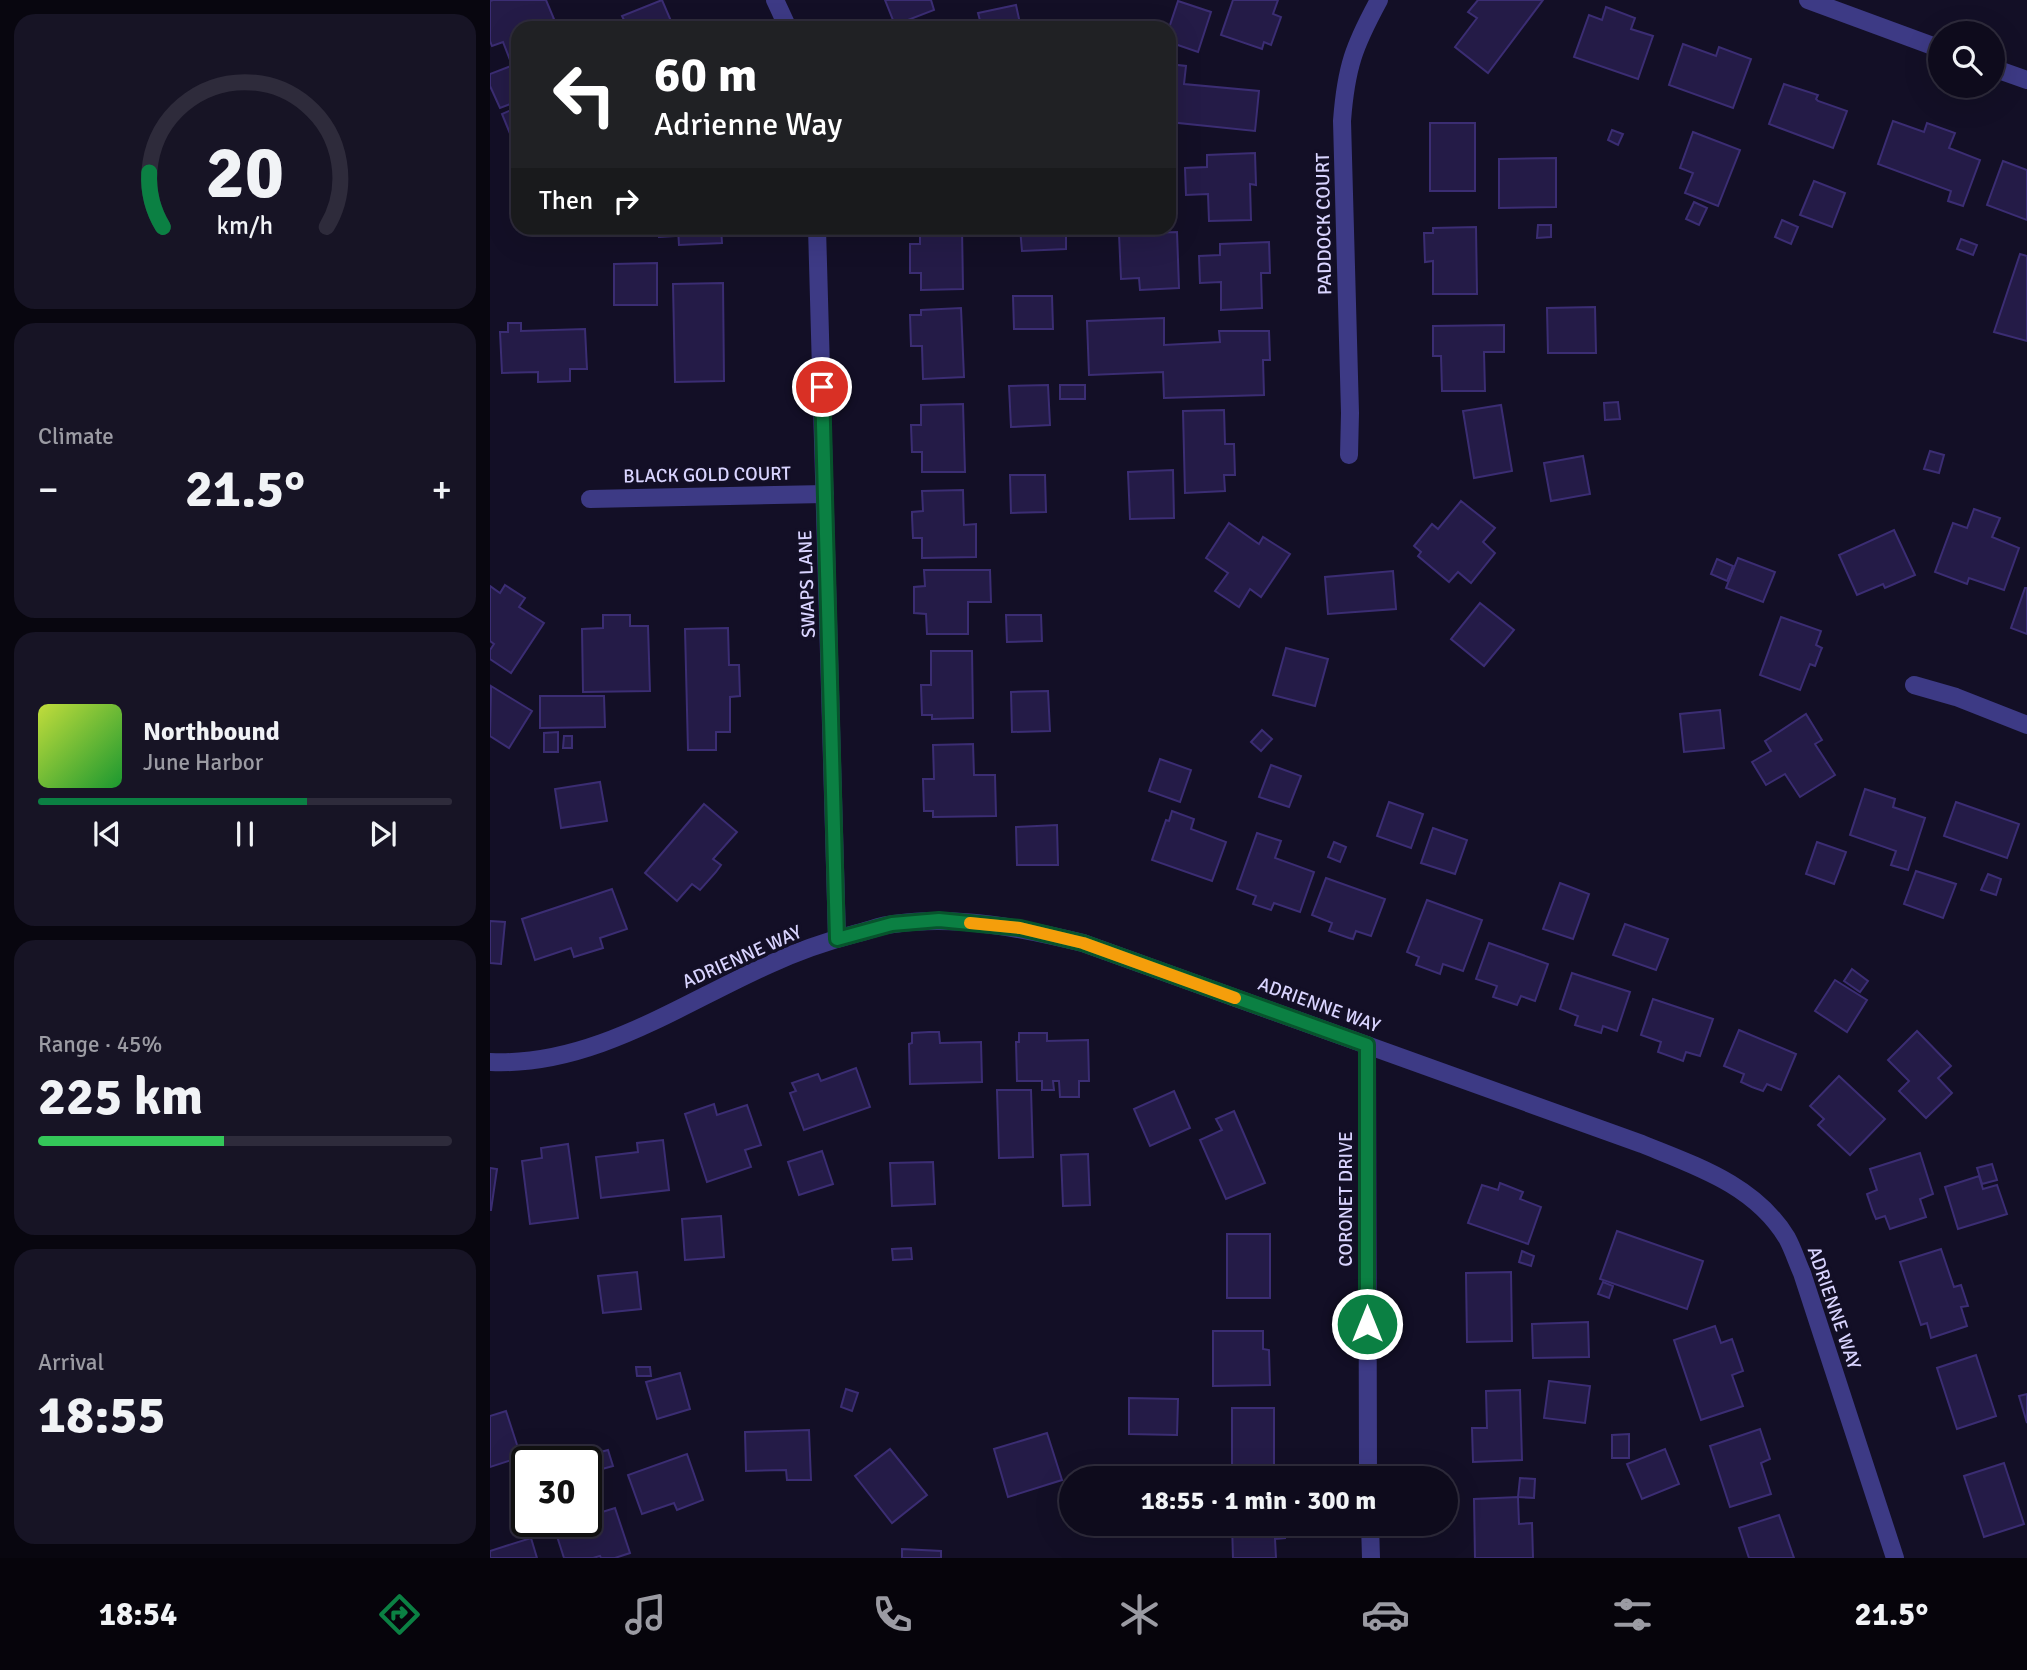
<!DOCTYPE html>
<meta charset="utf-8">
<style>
body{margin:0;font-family:Signika,sans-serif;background:#171425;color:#f1f3f6;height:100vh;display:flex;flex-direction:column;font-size:26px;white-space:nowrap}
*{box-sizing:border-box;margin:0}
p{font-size:23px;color:#9b9ba3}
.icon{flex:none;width:38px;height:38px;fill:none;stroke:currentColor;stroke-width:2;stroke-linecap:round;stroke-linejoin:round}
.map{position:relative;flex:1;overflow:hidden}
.drawer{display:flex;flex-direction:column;gap:14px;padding:14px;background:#08060f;width:490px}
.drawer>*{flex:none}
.banner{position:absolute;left:21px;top:21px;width:665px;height:214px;border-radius:21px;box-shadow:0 7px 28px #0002,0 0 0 2px #2e2b3b;background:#202124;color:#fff;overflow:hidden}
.buttons{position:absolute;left:1438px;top:21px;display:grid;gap:14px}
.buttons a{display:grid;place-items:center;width:77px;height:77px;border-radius:50%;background:#0e0b1c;box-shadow:0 7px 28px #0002,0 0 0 2px #2e2b3b;font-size:35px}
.speed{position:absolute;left:21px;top:1446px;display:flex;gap:14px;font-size:35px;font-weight:700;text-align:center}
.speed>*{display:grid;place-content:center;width:91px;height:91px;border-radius:50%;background:#0e0b1c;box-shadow:0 7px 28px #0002,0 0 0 2px #2e2b3b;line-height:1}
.speed .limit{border:4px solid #111;border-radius:10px;background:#fff;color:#111}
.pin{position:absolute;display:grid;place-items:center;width:60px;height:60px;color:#fff;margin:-30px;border:4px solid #fff;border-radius:50%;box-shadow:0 2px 7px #0007}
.me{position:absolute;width:77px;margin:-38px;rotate:0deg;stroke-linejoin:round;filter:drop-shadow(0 0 5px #0008)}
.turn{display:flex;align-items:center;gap:24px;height:147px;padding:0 28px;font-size:32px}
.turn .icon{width:91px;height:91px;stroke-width:2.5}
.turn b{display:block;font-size:49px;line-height:60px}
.then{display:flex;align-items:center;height:66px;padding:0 28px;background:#0003;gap:14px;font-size:26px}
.big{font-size:52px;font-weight:800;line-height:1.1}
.drawer .card{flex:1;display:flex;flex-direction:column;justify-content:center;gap:10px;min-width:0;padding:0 24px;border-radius:21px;background:#171425}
.drawer .dial{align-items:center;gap:0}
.dial svg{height:182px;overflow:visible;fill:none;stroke:#2e2b3b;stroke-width:7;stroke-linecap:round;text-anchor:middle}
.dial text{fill:#f1f3f6;stroke:none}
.song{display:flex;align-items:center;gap:21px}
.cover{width:84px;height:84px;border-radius:10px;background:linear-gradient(135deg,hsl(70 70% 55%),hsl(130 70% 35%))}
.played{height:7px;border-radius:4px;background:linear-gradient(90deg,#0b8043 65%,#2e2b3b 65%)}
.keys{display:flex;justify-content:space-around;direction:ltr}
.heat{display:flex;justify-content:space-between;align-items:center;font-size:38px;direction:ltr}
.charge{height:10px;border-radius:5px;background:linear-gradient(90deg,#34c759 45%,#2e2b3b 0)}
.trip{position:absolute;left:569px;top:1466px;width:399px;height:70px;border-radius:35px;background:#0e0b1c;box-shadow:0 7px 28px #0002,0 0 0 2px #2e2b3b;font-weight:800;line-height:70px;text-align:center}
.menu{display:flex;height:112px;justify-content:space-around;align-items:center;background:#06040b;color:#9b9ba3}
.menu .icon{width:49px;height:49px}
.menu .selected{color:#0b8043}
.menu b{font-size:32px;color:#f1f3f6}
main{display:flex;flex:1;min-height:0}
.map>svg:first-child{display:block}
.building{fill:#241b47;stroke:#3b2d73;stroke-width:2}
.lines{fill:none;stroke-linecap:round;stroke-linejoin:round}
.minor{stroke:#3d3a85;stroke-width:18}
.route-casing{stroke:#07532c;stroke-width:18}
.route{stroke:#0b8043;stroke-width:12}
.slow{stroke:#f59e0b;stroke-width:12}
.labels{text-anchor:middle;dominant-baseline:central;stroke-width:7;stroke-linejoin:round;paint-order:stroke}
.street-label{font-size:19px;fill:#d9d4ff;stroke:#130f26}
</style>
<main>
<section class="drawer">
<div class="card dial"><svg viewBox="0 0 100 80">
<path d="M14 69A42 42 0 1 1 86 69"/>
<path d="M14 69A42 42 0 0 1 8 45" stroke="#0b8043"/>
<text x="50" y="56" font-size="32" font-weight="700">20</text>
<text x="50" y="72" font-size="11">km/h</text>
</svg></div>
<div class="card"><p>Climate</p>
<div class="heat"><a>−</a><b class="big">21.5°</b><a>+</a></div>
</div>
<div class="card">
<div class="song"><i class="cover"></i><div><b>Northbound</b><p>June Harbor</p></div></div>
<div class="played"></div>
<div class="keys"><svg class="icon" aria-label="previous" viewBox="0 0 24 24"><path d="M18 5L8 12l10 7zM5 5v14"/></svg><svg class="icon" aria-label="pause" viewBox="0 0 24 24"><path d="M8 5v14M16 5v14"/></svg><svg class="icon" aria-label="next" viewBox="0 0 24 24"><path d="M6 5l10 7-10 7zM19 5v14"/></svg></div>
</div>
<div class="card"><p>Range · 45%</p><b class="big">225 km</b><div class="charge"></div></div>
<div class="card"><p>Arrival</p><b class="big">18:55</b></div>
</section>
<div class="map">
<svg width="1537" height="1558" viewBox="0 0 1537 1558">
<rect width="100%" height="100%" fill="#130f26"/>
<!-- building -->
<g class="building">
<polygon points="3,0 56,0 64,19 48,28 28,28 28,63 22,65 13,42 2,46 0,41 0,1"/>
<polygon points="172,0 184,28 138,28 132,16"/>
<polygon points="395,0 441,0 444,10 405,25"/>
<polygon points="743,0 788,0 783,14 791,17 781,45 774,42 772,49 731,35"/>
<polygon points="988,0 1053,0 998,73 965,47 987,18 978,12"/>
<polygon points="688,1 721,12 708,52 679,42 679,28"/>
<polygon points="526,5 531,28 492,28 488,13"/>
<polygon points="1116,7 1145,18 1141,29 1163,36 1148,79 1084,57 1099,15 1112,20"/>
<polygon points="1193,44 1226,56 1229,47 1261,59 1243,108 1179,85"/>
<polygon points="679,64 696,66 694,84 769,91 765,131 679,122"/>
<polygon points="21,66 28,83 28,101 10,108 0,86 0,74"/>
<polygon points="1294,84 1328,95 1326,99 1328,101 1357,111 1343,148 1279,124"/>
<polygon points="28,107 28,153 12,114"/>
<polygon points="1403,121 1434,132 1437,123 1465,133 1459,148 1490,160 1473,206 1458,201 1461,191 1388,164"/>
<rect x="940" y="123" width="45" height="68"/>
<polygon points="1122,130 1133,134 1128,145 1118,140"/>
<polygon points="1203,132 1250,150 1228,206 1195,193 1203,173 1190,168"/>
<polygon points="765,153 766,185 760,184 761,220 719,221 718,194 696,195 695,168 717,167 717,155"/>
<polygon points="1066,158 1066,207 1009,208 1009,159"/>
<polygon points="1513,161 1537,170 1537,220 1497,205"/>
<polygon points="1324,181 1355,193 1342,227 1310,215"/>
<polygon points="1204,202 1217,208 1209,225 1196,219"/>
<polygon points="1292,220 1308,227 1301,244 1285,237"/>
<polygon points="1048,225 1061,225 1061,237 1047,238"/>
<polygon points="986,227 987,294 943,294 943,261 935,262 934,233 943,233 943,228"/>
<polygon points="169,228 185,228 185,236 169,237"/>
<polygon points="188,228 231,228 232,243 189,245"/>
<polygon points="430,228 472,228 473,289 431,290 431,273 420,273 420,244 430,244"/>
<polygon points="530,228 576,228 576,249 532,251"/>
<polygon points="687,232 689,288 650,290 649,278 631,279 629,234"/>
<polygon points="1471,239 1487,245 1483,255 1467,249"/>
<polygon points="779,242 780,273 771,273 772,308 731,310 731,282 710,283 709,256 730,255 730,244"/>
<polygon points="1530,254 1537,256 1537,341 1504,332"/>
<polygon points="167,263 167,305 124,305 124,264"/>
<polygon points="233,283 234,381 185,382 183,284"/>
<polygon points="523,296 562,296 563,329 524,329"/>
<polygon points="1105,307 1106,353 1058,353 1057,308"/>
<polygon points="471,308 474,377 433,379 432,346 421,346 420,315 431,315 431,310"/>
<polygon points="674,318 674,345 730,342 729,331 779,331 780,360 773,360 774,395 674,398 673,372 599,375 597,321"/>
<polygon points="18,323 31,323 31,331 95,329 97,369 80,369 80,381 48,382 48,372 12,373 10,332 18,332"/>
<polygon points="1014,325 1014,352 994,352 995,391 952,391 951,356 943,356 943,326"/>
<polygon points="558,385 560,425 521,427 519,386"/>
<rect x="570" y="385" width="25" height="14"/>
<polygon points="1128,402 1130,419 1115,420 1114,403"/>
<polygon points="473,404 475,472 432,472 432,452 422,452 421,425 431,425 431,405"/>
<polygon points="1011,405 1022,471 984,478 973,411"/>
<polygon points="734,410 735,444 744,444 745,475 734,475 735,491 695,493 693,411"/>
<polygon points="1440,451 1454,455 1449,473 1434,469"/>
<polygon points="1093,456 1100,494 1061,501 1054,463"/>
<polygon points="683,470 684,518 640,519 638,472"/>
<polygon points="520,475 555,475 556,512 521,513"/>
<polygon points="473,490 474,525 486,524 486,557 432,558 432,538 423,538 422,516 422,512 433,511 432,491"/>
<polygon points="971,501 1005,528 993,542 1005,553 981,583 968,572 959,582 928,556 931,552 924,546 942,524 948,529"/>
<polygon points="1484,509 1510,518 1502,537 1529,548 1514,590 1479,578 1477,584 1445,572 1463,523 1477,528"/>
<polygon points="739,523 769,544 773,537 800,554 771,597 760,589 749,607 725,591 738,573 716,558"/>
<polygon points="1404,530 1425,575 1395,588 1393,584 1367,595 1349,555"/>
<polygon points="1248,558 1285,572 1273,602 1236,588"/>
<polygon points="1227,559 1243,566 1237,581 1221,574"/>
<polygon points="434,570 500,570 501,602 478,602 478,634 437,634 436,614 424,613 424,587 435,586"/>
<polygon points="903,571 906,609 838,614 835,577"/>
<polygon points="15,585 35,598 29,607 54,623 21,673 0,659 0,650 4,644 0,641 0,586 10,593"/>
<polygon points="1535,588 1537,588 1537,634 1521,628"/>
<polygon points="990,603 1024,630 994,666 961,639"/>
<polygon points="113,615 140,615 140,626 158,626 160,691 93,692 92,629 113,628"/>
<polygon points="516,615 551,615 552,641 517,642"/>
<polygon points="1291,617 1331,631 1326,645 1332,648 1331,650 1325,666 1320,664 1310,690 1270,675"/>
<polygon points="238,628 239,665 249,665 250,696 240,697 240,732 226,732 226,750 198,750 195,629"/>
<polygon points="796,648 838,659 825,706 783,695"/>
<polygon points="441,651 482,651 483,718 442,719 442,715 432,715 431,685 441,685"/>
<polygon points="1,686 42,711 19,748 0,736"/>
<polygon points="558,691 560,731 522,732 521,692"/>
<polygon points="50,696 114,696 115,727 50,728"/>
<polygon points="1230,710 1234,748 1194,752 1190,714"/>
<polygon points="1316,714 1332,740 1325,744 1345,775 1310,797 1295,774 1276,785 1262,762 1281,751 1275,741"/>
<polygon points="772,730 782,739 771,751 761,742"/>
<polygon points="68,732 68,752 54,752 54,733"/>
<polygon points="74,736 82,736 82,748 73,748"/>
<polygon points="483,744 484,775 505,775 506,816 443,817 443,811 434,811 433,779 444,779 443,745"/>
<polygon points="670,759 701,770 690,802 659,791"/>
<polygon points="781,765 811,776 799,807 769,797"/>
<polygon points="110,782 117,821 71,828 65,789"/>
<polygon points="1375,789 1405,799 1403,807 1435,818 1418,870 1401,865 1406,851 1360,835"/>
<polygon points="899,802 933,814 921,848 887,836"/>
<polygon points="1466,802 1529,824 1517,858 1454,836"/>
<polygon points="214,804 247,832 223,859 231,865 226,872 210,890 202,884 187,901 155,873"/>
<polygon points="682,811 704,819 701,829 736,842 722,881 662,860 676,820 679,821"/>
<polygon points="567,825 568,865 527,865 526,827"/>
<polygon points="943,828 977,840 965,874 931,863"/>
<polygon points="767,833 791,841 785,858 824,872 810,912 784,903 781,910 763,904 766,896 747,889"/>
<polygon points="844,842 856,847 850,862 838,857"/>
<polygon points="1327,842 1356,852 1344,884 1316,874"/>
<polygon points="1426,871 1466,884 1453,918 1414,904"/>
<polygon points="1498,874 1511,879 1506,895 1491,890"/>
<polygon points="836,878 895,899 881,936 866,931 863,939 859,938 839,931 842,923 822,915"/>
<polygon points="1070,883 1099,894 1083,939 1053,929"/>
<polygon points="122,889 137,929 110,938 113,948 84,957 81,948 45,960 32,919"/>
<polygon points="937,900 992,920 973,971 953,964 950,974 926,965 929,957 917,952"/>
<polygon points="0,921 15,922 11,964 0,963"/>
<polygon points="1135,924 1178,939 1166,970 1123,955"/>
<polygon points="999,943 1058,964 1045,1001 1031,996 1027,1005 1003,997 1007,986 986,979"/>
<polygon points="1362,969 1378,981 1370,992 1354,981"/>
<polygon points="1082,973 1140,992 1127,1031 1113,1026 1111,1033 1085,1025 1088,1016 1070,1009"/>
<polygon points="1345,980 1377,1000 1357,1032 1325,1011"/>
<polygon points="1163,999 1223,1019 1210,1056 1196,1052 1193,1061 1168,1052 1171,1042 1151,1035"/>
<polygon points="1249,1030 1306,1054 1291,1090 1277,1084 1273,1091 1262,1087 1251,1082 1254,1074 1234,1066"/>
<polygon points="1427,1031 1461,1066 1448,1078 1462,1093 1436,1118 1409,1091 1419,1081 1398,1060"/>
<polygon points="439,1032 449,1032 450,1043 491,1042 492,1082 420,1084 419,1044 422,1043 422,1033"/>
<polygon points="529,1033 557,1033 557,1041 598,1040 599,1081 589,1081 589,1097 570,1097 569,1081 563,1081 564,1090 552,1090 552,1081 527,1081 526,1042 529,1042"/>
<polygon points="366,1068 380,1107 314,1130 300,1093 306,1091 302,1083 328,1074 331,1081"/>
<polygon points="1349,1076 1395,1119 1360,1155 1328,1125 1334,1119 1320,1106"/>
<polygon points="507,1090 541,1090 543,1157 509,1158"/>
<polygon points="684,1091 700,1128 660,1146 644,1109"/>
<polygon points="224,1104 227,1115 257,1105 271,1145 255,1150 261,1167 217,1182 195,1114"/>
<polygon points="744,1111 775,1183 736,1199 710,1140 732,1130 726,1119"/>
<polygon points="173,1140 179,1190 111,1198 106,1157 148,1152 147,1143"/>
<polygon points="78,1144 88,1218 40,1224 32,1161 52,1158 51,1148"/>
<polygon points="332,1151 343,1184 309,1195 298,1162"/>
<polygon points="1430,1153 1443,1194 1430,1199 1436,1217 1400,1229 1395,1216 1386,1219 1383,1212 1377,1194 1387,1190 1380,1169"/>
<polygon points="598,1154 600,1205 573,1206 571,1155"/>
<polygon points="443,1162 445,1204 402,1206 400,1163"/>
<polygon points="1502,1164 1507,1180 1492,1184 1487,1168"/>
<polygon points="0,1168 7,1169 1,1210 0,1210"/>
<polygon points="1489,1176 1493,1189 1507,1185 1517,1214 1468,1229 1455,1187"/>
<polygon points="1010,1183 1033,1192 1030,1199 1051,1207 1038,1244 978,1223 992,1185 1008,1190"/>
<polygon points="231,1216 234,1257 195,1260 192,1219"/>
<polygon points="1127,1231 1213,1261 1197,1309 1110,1279"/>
<rect x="737" y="1234" width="43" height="64"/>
<polygon points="421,1248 422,1259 403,1260 402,1249"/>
<polygon points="1451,1249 1464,1287 1471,1285 1478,1306 1471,1307 1477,1326 1441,1338 1437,1323 1431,1325 1410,1262"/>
<polygon points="1032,1251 1044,1256 1041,1266 1029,1262"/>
<polygon points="147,1272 151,1309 113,1313 108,1276"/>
<polygon points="1021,1272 1022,1341 977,1342 976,1273"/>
<polygon points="1113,1282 1123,1286 1119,1298 1108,1294"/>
<polygon points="1098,1322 1099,1357 1043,1358 1042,1324"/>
<polygon points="1225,1326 1231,1343 1242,1339 1253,1371 1242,1375 1253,1406 1211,1420 1184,1340"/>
<polygon points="723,1331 773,1331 773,1349 779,1350 780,1385 723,1386"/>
<polygon points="1486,1355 1506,1416 1467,1429 1447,1368"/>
<polygon points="146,1367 160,1367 161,1376 147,1376"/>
<polygon points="190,1373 200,1409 167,1419 156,1382"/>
<polygon points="1059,1381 1100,1386 1095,1423 1054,1418"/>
<polygon points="356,1389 368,1393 362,1411 351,1407"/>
<polygon points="1030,1390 1032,1460 983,1462 982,1428 997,1428 996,1391"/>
<polygon points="1537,1394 1537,1423 1529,1396"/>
<polygon points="639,1398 688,1399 687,1435 639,1434"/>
<polygon points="742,1408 784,1408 784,1472 742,1473"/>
<polygon points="16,1411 31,1457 0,1467 0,1416"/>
<polygon points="1270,1429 1280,1459 1271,1463 1281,1494 1240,1507 1220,1446"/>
<polygon points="319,1430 321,1480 297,1480 296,1470 256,1471 255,1432"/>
<polygon points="557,1433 572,1480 518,1497 504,1449"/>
<polygon points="1139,1434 1139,1458 1122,1458 1122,1435"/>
<polygon points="400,1449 437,1495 402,1523 365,1476"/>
<polygon points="1175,1449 1189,1484 1152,1499 1137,1464"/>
<polygon points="118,1450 123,1466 112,1469 107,1453"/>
<polygon points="197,1454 213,1500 187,1510 184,1503 152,1514 138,1475"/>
<polygon points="1514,1463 1534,1524 1494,1537 1474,1476"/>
<polygon points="1030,1478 1045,1479 1044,1498 1028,1497"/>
<polygon points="1028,1497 1029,1524 1042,1523 1043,1558 985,1558 984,1499"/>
<polygon points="125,1508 140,1553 125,1558 111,1558 110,1556 103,1558 74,1558 64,1527 85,1521 96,1521 96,1517"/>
<polygon points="1289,1515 1304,1558 1259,1558 1249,1528"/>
<polygon points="742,1524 795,1524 795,1538 785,1539 786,1558 743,1558"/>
<polygon points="41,1538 47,1558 0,1558 0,1551"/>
<polygon points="412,1549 451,1551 451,1558 412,1558"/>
</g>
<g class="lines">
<!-- minor -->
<g class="minor">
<polyline points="285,0 298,28"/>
<polyline points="1318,0 1451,49"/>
<polyline points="1503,68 1537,80"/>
<polyline points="327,228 347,938"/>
<path d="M859,455L860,413L852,121C856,67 864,46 889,0"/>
<polyline points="100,499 335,494"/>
<polyline points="1424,685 1466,697 1537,725"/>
<polyline points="877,1045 878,1479"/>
<path d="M0,1062C101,1067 189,1005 278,965C306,952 337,941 368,933C380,930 392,925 404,924C468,915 531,928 593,943L1152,1144C1206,1166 1265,1185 1297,1238C1303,1249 1307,1262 1312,1273L1405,1558"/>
<polyline points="880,1524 881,1558"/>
</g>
</g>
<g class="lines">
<defs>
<polyline id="route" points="332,387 347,939 402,924 449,920 530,928 593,943 877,1045 877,1324"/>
</defs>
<!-- route casing -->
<use href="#route" class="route-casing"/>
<!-- route -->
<use href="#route" class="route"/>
<!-- slow -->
<polyline class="slow" points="480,923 530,928 593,943 745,998"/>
</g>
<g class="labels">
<!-- street labels -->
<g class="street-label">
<text transform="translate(834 224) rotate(-91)">PADDOCK COURT</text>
<text transform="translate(217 475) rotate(-1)">BLACK GOLD COURT</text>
<text transform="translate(317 584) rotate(-92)">SWAPS LANE</text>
<text transform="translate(252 957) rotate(-24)">ADRIENNE WAY</text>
<text transform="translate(829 1005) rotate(20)">ADRIENNE WAY</text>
<text transform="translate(856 1199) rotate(-90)">CORONET DRIVE</text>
<text transform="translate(1344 1308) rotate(71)">ADRIENNE WAY</text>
</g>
</g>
</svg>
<div class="buttons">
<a><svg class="icon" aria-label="search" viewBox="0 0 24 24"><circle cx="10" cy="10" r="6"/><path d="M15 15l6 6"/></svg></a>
</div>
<div class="speed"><div class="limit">30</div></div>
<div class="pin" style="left:332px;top:387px;background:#d93025"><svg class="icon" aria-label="arrive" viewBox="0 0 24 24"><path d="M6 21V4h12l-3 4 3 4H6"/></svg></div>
<svg class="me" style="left:877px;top:1324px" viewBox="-20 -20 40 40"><circle r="17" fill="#0b8043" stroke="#fff" stroke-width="3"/><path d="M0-11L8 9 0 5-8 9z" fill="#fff"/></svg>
<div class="trip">18:55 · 1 min · 300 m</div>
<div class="banner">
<div class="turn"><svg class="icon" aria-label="left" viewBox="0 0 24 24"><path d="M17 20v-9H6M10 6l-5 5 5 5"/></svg><div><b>60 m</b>Adrienne Way</div></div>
<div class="then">Then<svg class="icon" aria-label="right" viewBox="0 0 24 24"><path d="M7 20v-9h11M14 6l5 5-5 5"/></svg></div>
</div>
</div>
</main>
<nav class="menu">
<b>18:54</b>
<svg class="icon selected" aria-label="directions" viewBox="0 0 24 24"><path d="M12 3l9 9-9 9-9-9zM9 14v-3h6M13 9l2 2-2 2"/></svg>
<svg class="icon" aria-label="music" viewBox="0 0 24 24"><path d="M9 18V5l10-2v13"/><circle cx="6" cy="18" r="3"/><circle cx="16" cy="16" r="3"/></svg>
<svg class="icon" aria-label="phone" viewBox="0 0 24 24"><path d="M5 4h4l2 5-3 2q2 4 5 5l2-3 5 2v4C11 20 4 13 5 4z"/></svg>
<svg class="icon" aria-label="climate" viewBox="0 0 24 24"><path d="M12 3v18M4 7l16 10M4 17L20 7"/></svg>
<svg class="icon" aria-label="car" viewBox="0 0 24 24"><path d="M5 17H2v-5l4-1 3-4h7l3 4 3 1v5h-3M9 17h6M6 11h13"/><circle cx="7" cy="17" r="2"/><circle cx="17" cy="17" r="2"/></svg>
<svg class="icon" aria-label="filters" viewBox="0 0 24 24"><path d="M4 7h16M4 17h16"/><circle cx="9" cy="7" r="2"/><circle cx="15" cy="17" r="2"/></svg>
<b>21.5°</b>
</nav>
